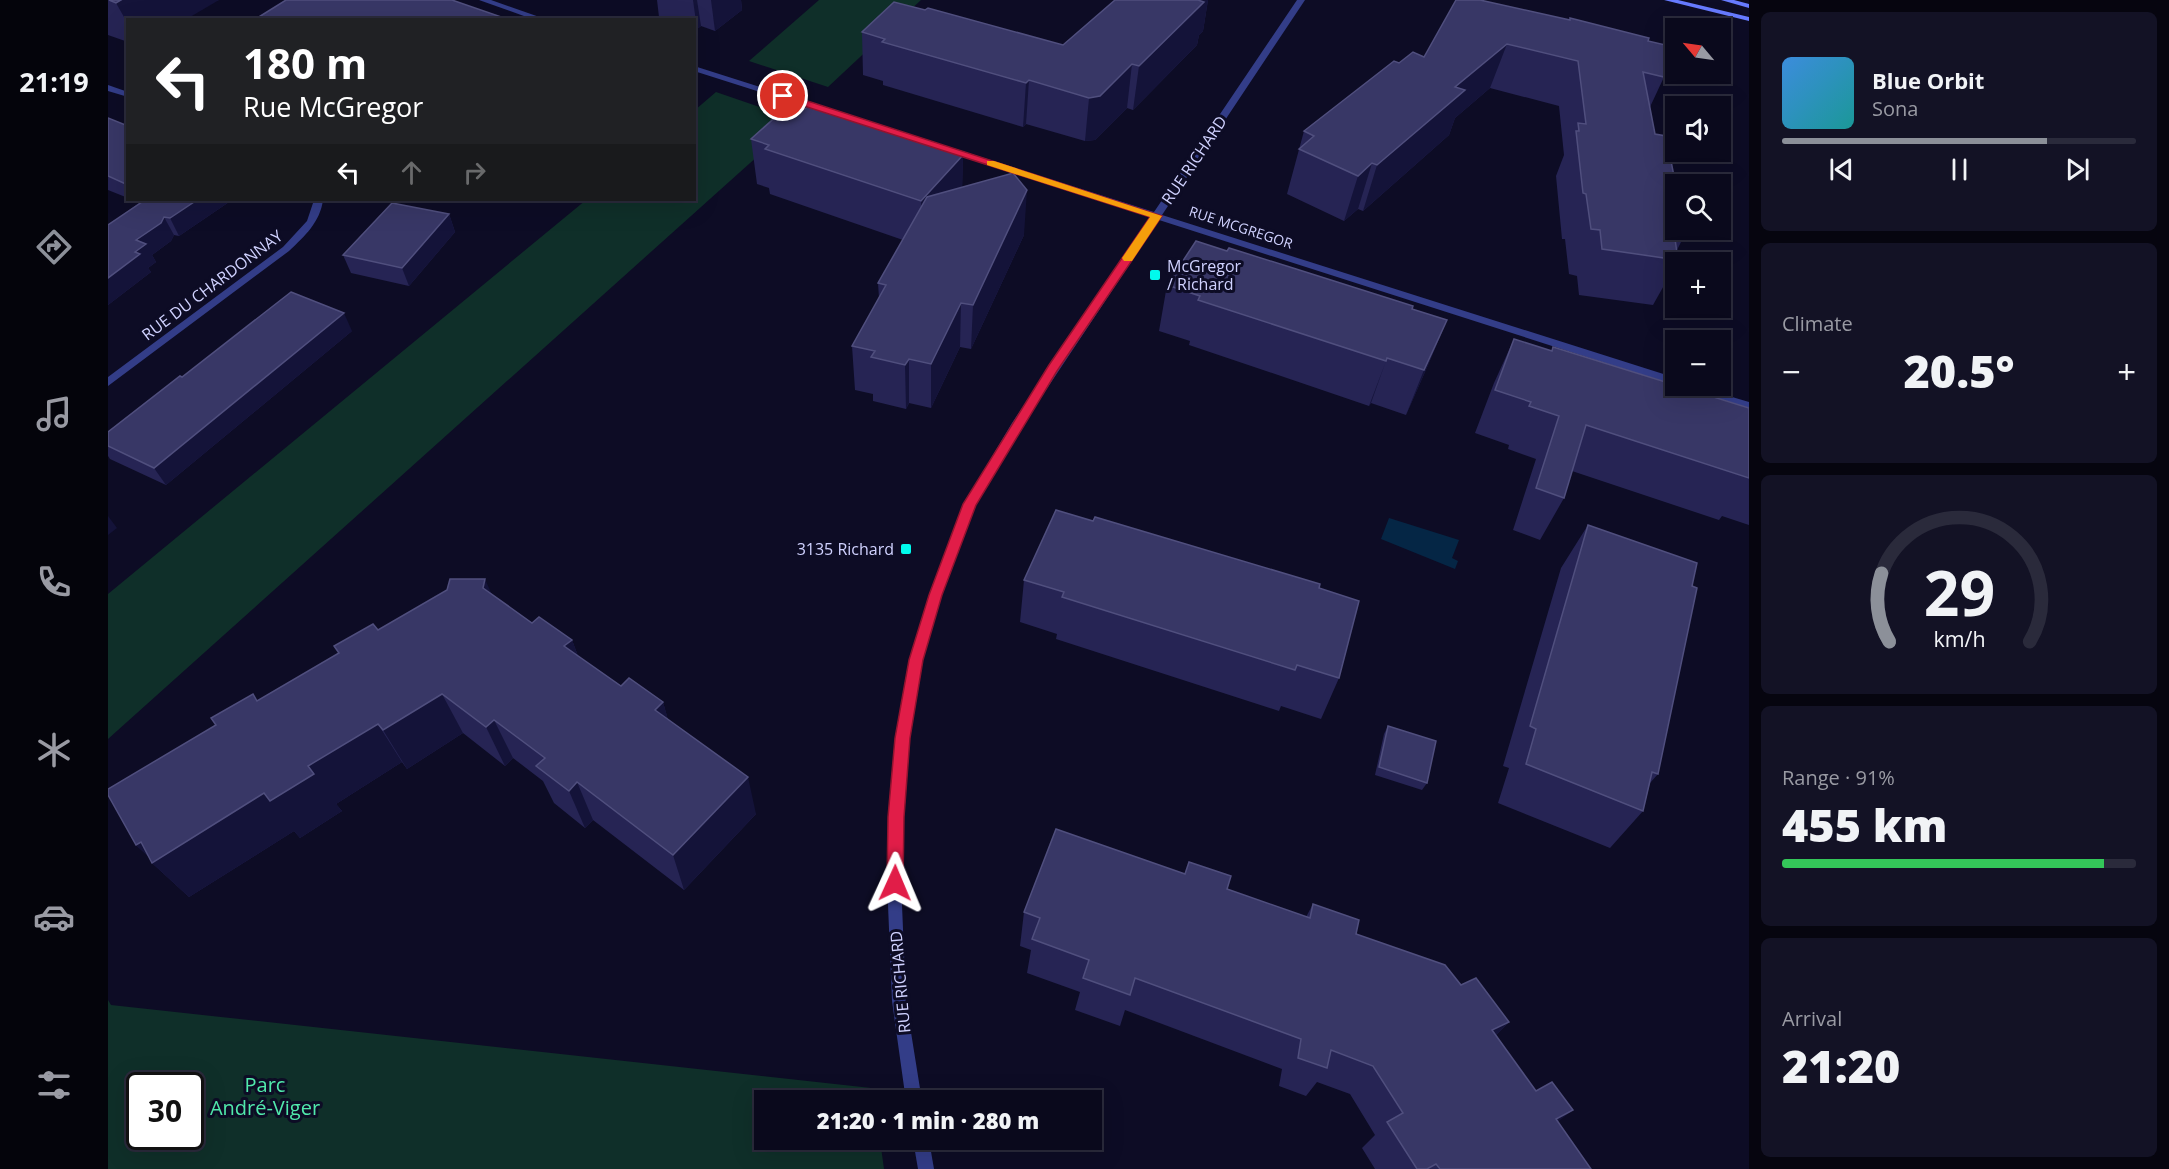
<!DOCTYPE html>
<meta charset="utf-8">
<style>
body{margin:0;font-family:"Open Sans",sans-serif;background:#131225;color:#f1f3f6;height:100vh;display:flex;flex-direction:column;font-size:22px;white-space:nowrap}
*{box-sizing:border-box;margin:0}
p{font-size:20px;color:#999aa3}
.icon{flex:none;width:33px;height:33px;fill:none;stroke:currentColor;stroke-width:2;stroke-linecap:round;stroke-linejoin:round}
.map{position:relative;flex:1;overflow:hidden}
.panel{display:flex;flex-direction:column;gap:12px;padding:12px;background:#06050f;width:420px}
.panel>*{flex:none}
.top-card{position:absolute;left:18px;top:18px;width:570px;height:183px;border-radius:0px;box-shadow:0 6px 24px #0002,0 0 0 2px #2a2a3b;background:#202124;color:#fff;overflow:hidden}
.needle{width:39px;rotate:299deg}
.buttons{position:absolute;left:1557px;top:18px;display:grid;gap:12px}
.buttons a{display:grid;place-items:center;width:66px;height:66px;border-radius:0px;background:#0a091c;box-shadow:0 6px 24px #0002,0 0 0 2px #2a2a3b;font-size:30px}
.speed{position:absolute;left:18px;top:1072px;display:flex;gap:12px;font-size:30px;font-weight:700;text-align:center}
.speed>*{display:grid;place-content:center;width:78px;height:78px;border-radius:50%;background:#0a091c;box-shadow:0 6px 24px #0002,0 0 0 2px #2a2a3b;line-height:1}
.speed .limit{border:3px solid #111;border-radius:9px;background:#fff;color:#111}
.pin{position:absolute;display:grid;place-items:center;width:51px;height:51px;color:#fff;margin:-26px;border:3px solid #fff;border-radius:50%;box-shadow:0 2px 6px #0007}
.me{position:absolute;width:66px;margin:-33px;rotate:1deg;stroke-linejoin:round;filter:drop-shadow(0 0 4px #0008)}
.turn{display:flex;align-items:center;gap:21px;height:126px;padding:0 18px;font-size:27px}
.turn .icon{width:78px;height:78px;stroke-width:2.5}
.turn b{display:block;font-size:42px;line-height:51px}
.lanes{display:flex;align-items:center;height:57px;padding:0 18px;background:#0003;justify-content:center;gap:30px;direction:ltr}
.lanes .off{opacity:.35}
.big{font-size:45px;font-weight:800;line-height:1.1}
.panel .widget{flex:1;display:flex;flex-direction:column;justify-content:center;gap:9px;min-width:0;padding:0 21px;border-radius:9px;background:#131225}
.panel .dial{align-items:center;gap:0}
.dial svg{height:156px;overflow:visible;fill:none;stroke:#2a2a3b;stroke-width:7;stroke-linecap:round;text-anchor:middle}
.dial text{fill:#f1f3f6;stroke:none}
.song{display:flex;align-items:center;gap:18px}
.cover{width:72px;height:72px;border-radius:9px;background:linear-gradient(135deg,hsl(210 70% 55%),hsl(180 70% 35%))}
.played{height:6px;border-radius:3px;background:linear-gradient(90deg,#8c9099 75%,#2a2a3b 75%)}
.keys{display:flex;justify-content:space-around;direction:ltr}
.heat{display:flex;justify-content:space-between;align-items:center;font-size:33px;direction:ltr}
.charge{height:9px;border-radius:4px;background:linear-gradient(90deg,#34c759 91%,#2a2a3b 0)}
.trip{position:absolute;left:646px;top:1090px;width:348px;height:60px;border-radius:0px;background:#0a091c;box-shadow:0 6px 24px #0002,0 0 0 2px #2a2a3b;font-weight:800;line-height:60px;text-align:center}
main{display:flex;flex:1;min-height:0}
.dock{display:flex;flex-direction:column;width:108px;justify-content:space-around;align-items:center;background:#04040b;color:#999aa3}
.dock .icon{width:42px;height:42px}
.dock .active{color:#8c9099}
.dock b{font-size:27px;color:#f1f3f6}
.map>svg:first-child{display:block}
.green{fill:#0f2f29;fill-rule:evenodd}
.water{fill:#052645}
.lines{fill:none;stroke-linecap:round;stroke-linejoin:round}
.minor{fill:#333d88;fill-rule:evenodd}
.secondary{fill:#677bff;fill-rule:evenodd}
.wall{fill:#262454}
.shaded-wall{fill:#141339}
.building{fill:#383766;stroke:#504f7e;stroke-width:1.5}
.route{fill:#e11d48;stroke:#92132f;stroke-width:1.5}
.slow{fill:#f59e0b}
.poi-dot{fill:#00fbed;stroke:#0d0c25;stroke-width:2}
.labels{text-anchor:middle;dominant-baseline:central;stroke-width:6;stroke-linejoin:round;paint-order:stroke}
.far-street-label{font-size:14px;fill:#d0d2ff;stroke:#0d0c25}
.street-label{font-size:16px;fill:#d0d2ff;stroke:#0d0c25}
.poi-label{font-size:16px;fill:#d0d2ff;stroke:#0d0c25;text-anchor:start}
.near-park-label{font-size:20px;fill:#51eaac;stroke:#0d0c25}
</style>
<main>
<nav class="dock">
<b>21:19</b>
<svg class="icon active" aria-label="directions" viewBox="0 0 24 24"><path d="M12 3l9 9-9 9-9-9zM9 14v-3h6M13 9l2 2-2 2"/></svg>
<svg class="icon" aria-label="music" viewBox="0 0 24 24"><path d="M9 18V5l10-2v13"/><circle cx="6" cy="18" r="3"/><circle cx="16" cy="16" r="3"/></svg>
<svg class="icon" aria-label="phone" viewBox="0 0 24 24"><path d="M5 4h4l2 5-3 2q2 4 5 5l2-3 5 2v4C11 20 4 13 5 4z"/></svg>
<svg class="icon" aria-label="climate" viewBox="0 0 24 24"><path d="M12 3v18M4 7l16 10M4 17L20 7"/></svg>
<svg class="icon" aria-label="car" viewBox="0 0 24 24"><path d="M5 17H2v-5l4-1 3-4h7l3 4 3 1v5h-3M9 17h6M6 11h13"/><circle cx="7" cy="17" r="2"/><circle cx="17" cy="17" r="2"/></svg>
<svg class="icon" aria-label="filters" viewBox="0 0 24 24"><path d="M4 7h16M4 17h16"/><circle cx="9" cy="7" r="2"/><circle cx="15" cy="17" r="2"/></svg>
</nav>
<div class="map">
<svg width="1641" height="1169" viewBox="0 0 1641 1169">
<rect width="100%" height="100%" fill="#0d0c25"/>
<!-- green -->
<g class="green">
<polygon points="711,0 813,0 720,87 641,61"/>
<polygon points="608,92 690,120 0,739 0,594 478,200 586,200 587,110"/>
<path d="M0,1000L3,1005L763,1088L765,1101H657V1140H772L776,1169H0ZM32,1086H82V1137H32Z"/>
</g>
<!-- water -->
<polygon class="water" points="1281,518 1351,540 1344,558 1350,561 1347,569 1273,539"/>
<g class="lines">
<!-- minor -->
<g class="minor">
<polygon points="371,0 383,0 440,20 427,20"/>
<polygon points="1189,0 1197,0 1054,215 1568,378 1569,386 1051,220 912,429 868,504 834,595 814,660 802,738 795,817 794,905 798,1001 814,1101 798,1101 784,1001 780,905 781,817 788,738 802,660 822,595 856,504 904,423 1043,217 586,71 586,66 1046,212"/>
<polygon points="0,85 20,92 20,97 0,91"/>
<path d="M206,200H215C212,222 197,236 181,251L0,386V377L175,247L199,221Z"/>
<polygon points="1572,386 1587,386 1641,402 1641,410 1573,389"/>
<polygon points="805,1140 821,1140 826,1169 810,1169"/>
</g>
<!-- secondary -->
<g class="secondary">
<polygon points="1556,0 1570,0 1641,17 1641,21"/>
<polygon points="1613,0 1626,0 1641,4 1641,8"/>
</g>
</g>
<!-- wall -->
<g class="wall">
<polygon points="0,0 111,0 20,20 20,42 0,35"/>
<polygon points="549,0 633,0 634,10 607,31 593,26 589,29 586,28 586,20 560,20 551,17"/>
<polygon points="1007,0 1100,0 1095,31 1091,35 1089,45 1025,110 1019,108 987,140 977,141 918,124 915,127 775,85 775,81 755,75 754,32 817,10 955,45"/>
<polygon points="1348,0 1540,41 1556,77 1542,107 1547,134 1577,232 1573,238 1574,240 1569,250 1570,260 1569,262 1568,262 1568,264 1545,305 1471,295 1469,276 1461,274 1457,239 1454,239 1448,176 1456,155 1451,106 1382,88 1347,118 1341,135 1255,211 1250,209 1236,221 1179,194 1196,131 1291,63 1316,57"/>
<polygon points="0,118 20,126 20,198 0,190"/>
<polygon points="643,139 855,155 854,187 916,235 863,349 852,347 823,408 801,403 798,409 765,401 765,394 747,390 744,346 771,298 770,283 795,240 662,194 661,188 649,184"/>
<polygon points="22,200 124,200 71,236 66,235 63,241 44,255 48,262 40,268 43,272 0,305 0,225 31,203"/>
<polygon points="341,214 347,232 301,286 243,273 235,255"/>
<polygon points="1059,285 1304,309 1339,320 1320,365 1298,415 1263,403 1261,406 1161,372 1081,345 1082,341 1051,331"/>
<polygon points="244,331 58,485 2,459 0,456 0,432 74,377"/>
<polygon points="1406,339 1443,351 1445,347 1641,408 1641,525 1614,516 1611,520 1464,471 1456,498 1432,540 1405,530 1428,459 1400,449 1401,445 1367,433 1386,383"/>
<polygon points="1480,525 1584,586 1550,774 1542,783 1535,811 1502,848 1390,803 1401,768 1395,766 1453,568"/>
<polygon points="916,580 1211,588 1231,678 1213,719 1173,706 1171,711 948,639 949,634 912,622"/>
<polygon points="384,595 424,623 464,640 470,656 513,686 555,702 560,720 648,814 576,890 485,820 477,828 446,803 435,781 405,758 397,766 355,733 299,769 294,762 228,804 234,811 192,838 186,831 81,897 44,863 42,858 28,845 108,725 231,654 226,646 270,630"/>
<polygon points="1280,726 1319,783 1314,790 1267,775 1276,734"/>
<polygon points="1119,889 1198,917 1205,904 1248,934 1353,985 1401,1022 1388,1035 1483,1169 1267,1169 1254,1148 1267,1135 1242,1094 1209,1082 1198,1096 1171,1086 1174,1069 1017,1010 1012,1026 967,1010 972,992 919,973 923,950 912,946 916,912"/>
</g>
<!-- shaded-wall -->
<g class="shaded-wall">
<polygon points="13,0 111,0 77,20 20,20 20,24 8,3"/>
<polygon points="585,0 589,0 593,26 589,29"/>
<polygon points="603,0 633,0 634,10 607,31"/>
<polygon points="1090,0 1100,0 1095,31 1091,35 1089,45 1025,110 1031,66"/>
<polygon points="1399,44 1382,88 1347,118 1341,135 1255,211 1269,165 1347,87"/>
<polygon points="1024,64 1019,108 987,140 977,141 981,98"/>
<polygon points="921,80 918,124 915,127 918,83"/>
<polygon points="855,155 854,201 813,247 813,201"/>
<polygon points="1264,163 1250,209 1236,221 1250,176"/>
<polygon points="919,190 916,235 863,349 865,305"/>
<polygon points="89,200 124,200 71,236 62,218"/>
<polygon points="341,214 347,232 301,286 294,268"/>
<polygon points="56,217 66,235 63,241 44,255 48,262 40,268 43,272 0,305 0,278 27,252 28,240"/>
<polygon points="853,303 852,347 823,408 823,364"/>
<polygon points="236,313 244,331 58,485 46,468"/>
<polygon points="1339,320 1320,365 1298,415 1316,370"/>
<polygon points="1279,358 1263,403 1261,406 1278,361"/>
<polygon points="801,359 801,403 798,409 797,365"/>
<polygon points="0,516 9,528 0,535"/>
<polygon points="377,579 395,620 375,588"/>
<polygon points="464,640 479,680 456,646"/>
<polygon points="334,694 355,733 299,769 275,730"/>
<polygon points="555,702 566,741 547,710"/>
<polygon points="386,720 405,758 397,766 378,727"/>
<polygon points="270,724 294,762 228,804 234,811 192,838 186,831 81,897 44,863 46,862 28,845 200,766"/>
<polygon points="640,777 648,814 576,890 565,855"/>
<polygon points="469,782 485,820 477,828 461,791"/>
<polygon points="1401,1022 1371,1052 1384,1030"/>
<polygon points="1465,1110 1430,1137 1448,1119"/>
</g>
<!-- building -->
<g class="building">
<polygon points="1,0 13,0 8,3"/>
<polygon points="178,0 344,0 402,20 146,20"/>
<polygon points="1007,0 1090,0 1096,2 1031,66 1024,64 992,96 981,98 921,80 918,83 774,42 777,39 754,32 786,2 817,10 820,8 955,45"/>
<polygon points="1348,0 1372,0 1462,20 1462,18 1541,38 1540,41 1566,47 1556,77 1535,72 1547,134 1558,136 1568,186 1568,230 1576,230 1577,232 1572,232 1574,240 1567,239 1570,260 1494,249 1492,230 1483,229 1478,194 1475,193 1468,131 1471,131 1470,123 1478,124 1470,61 1399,44 1347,87 1357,90 1269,165 1264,163 1250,176 1191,149 1206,136 1196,131 1286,61 1291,63 1305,52 1316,57"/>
<polygon points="682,104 697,109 701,105 855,155 813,201 657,149 661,145 643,139"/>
<polygon points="0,118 20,126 20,185 0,176"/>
<polygon points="905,173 919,190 865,305 853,303 823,364 801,359 797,365 763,357 767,351 744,346 778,285 770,283 819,197"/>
<polygon points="37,200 89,200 62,218 56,217 53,223 28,240 38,244 27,252 32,254 0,278 0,225"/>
<polygon points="284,203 341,214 294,268 235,255"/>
<polygon points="1088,241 1119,251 1121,248 1185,268 1305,306 1304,309 1339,320 1316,370 1279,358 1278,361 1090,300 1092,296 1059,285"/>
<polygon points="183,292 236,313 46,468 0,446 0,432 72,376 74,377"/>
<polygon points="1406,339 1444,351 1445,347 1641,408 1641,478 1478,425 1456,498 1428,488 1451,416 1421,406 1423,402 1387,390"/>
<polygon points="948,510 985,521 987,517 1212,584 1211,588 1251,601 1231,678 1189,665 1187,670 954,597 956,592 916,580"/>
<polygon points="1480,525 1589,563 1584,586 1589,588 1550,774 1544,772 1535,811 1418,764 1428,729 1422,726"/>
<polygon points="342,579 377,579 375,588 424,623 431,617 464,640 456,646 513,686 521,678 555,702 547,710 640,777 565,855 469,782 461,791 428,766 437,758 386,720 378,727 334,694 275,730 270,724 200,766 206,774 162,801 156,793 44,863 33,842 28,845 0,795 0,789 108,725 103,718 145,694 149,701 231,653 226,646 265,624 270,630 339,590"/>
<polygon points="1280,726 1328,741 1319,783 1271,767"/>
<polygon points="948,829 1077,874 1081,862 1123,876 1119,889 1202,918 1205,904 1251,920 1248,934 1337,965 1353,985 1368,978 1401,1022 1384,1030 1428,1091 1444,1082 1465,1110 1448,1119 1483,1169 1332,1169 1328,1164 1319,1169 1309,1169 1279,1122 1295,1113 1265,1066 1223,1050 1219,1068 1190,1058 1193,1039 1027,978 1022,995 975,978 981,960 924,939 932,918 916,912"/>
</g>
<!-- route -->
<polygon class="route" points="671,94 678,94 1054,216 949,371 868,505 834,595 815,660 802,738 796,817 795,883 793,888 787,891 782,888 779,883 780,817 787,738 801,660 821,595 855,504 941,365 1042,217 671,98"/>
<!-- slow -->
<polygon class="slow" points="879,161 886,161 1054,216 1024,261 1016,261 1014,258 1042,217 879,165"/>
<!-- markers -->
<g class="poi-dot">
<rect x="1041" y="269" width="12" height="12" rx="3"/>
<rect x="792" y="543" width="12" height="12" rx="3"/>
</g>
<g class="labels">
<!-- far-street labels -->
<g class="far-street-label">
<text transform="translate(1133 227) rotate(18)">RUE MCGREGOR</text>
</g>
<!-- street labels -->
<g class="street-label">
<text transform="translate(1086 160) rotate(-56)">RUE RICHARD</text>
<text transform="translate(104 285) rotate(-37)">RUE DU CHARDONNAY</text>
<text transform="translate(792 982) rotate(-95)">RUE RICHARD</text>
</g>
<!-- poi labels -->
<g class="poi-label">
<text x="1059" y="266">McGregor<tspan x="1059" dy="18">/ Richard</tspan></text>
<text x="786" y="549" text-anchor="end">3135 Richard</text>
</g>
<!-- near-park labels -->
<g class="near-park-label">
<text x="157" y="1084">Parc<tspan x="157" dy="23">André-Viger</tspan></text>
</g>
</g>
</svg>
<div class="buttons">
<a><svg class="needle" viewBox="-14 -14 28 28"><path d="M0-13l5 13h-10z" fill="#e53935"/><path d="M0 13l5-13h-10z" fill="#999aa3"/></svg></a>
<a><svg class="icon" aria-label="sound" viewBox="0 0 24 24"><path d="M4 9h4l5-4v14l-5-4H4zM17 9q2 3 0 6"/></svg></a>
<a><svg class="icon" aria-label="search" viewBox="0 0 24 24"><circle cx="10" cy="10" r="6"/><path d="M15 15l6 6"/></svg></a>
<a>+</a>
<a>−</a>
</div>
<div class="speed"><div class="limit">30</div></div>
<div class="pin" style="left:675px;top:96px;background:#d93025"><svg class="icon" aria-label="arrive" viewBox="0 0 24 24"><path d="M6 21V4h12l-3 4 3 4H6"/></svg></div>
<svg class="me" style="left:787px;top:883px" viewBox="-20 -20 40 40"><path d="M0-17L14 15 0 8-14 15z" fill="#e11d48" stroke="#fff" stroke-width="4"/></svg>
<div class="trip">21:20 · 1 min · 280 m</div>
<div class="top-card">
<div class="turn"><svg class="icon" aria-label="left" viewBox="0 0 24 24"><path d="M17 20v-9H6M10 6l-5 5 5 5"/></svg><div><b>180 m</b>Rue McGregor</div></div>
<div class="lanes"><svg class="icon" aria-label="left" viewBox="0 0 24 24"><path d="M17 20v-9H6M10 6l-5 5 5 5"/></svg><svg class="icon off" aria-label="ahead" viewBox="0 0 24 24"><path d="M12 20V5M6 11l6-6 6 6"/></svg><svg class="icon off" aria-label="right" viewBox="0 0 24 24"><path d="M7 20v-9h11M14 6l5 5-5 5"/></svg></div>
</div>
</div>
<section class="panel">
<div class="widget">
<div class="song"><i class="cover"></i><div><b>Blue Orbit</b><p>Sona</p></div></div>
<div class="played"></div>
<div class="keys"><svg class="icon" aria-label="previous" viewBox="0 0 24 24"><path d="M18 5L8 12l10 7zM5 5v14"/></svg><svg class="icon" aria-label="pause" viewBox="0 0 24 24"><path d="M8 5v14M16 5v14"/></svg><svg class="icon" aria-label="next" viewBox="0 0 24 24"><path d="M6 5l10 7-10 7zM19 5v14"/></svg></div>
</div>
<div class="widget"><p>Climate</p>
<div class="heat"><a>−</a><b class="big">20.5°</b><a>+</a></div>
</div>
<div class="widget dial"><svg viewBox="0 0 100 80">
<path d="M14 69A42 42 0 1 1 86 69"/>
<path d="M14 69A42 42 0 0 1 10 34" stroke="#8c9099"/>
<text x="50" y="56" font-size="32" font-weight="700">29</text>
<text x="50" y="72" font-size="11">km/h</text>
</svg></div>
<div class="widget"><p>Range · 91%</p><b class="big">455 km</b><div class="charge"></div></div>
<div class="widget"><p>Arrival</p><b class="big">21:20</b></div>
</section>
</main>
